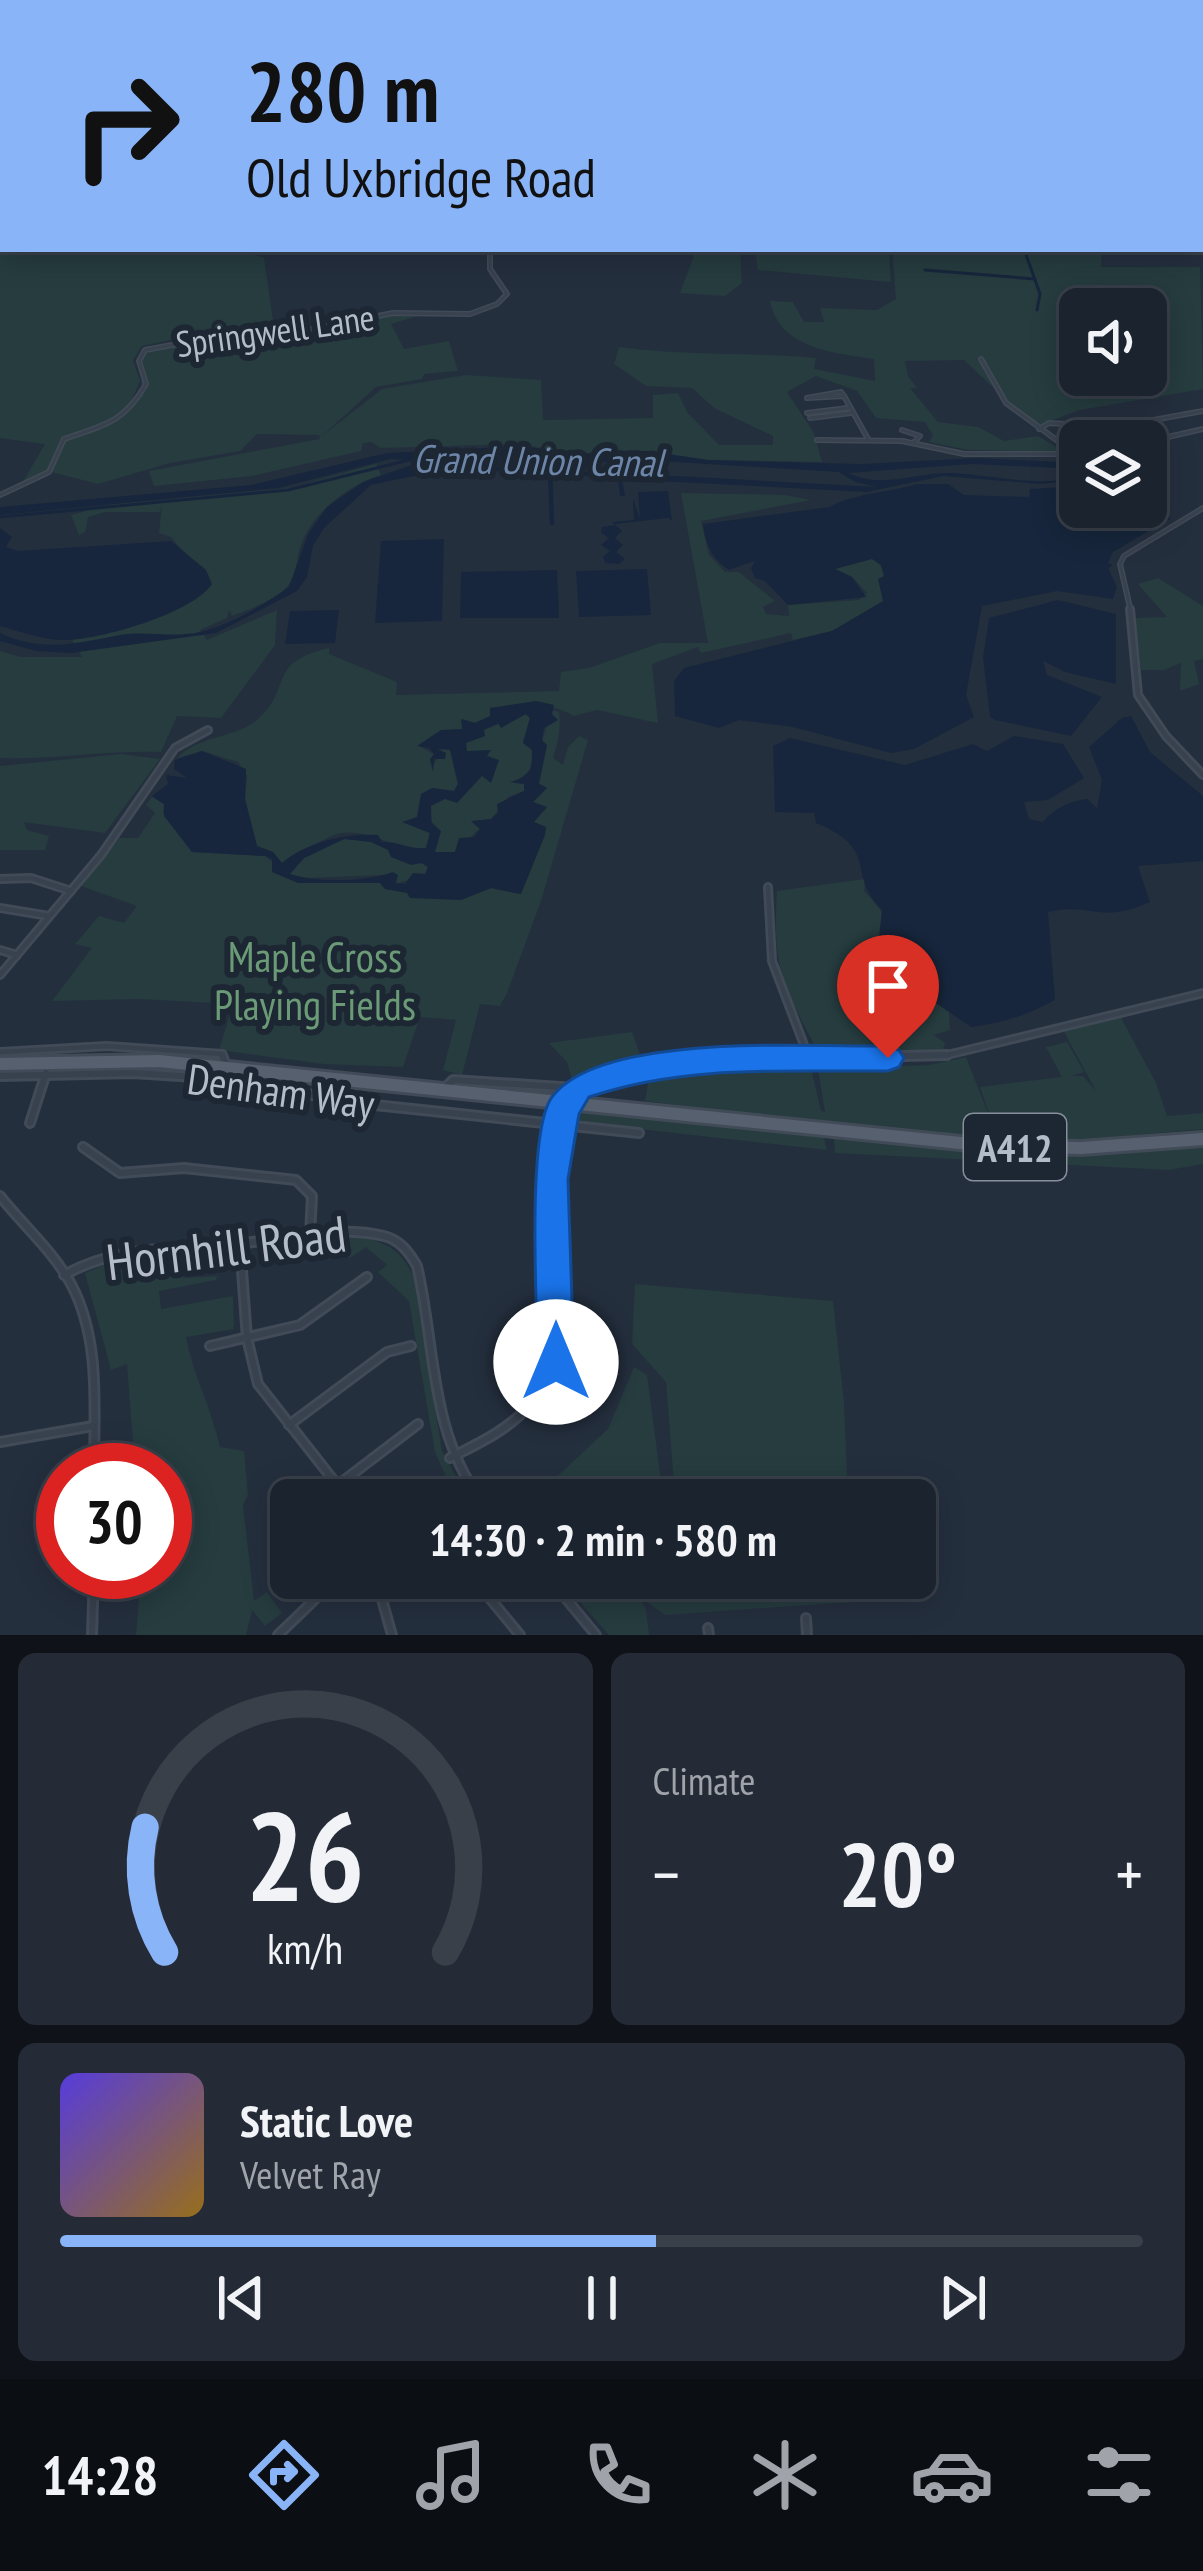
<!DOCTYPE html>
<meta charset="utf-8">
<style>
body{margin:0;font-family:"PT Sans Narrow",sans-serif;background:#242b36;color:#f1f3f6;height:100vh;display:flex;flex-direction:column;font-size:45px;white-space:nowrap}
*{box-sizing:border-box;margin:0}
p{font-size:39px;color:#a0a4aa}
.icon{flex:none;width:66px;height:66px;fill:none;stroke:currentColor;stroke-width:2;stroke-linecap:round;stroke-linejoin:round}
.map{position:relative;height:1635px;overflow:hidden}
.drawer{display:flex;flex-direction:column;gap:18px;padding:18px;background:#0f1319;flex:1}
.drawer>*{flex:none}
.banner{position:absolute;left:0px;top:0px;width:1203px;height:252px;box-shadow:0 6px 30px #0003,0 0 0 3px #39404a;background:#8ab4f8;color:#111;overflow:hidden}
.tools{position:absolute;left:1059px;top:288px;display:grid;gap:24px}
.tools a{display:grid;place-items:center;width:108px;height:108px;border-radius:18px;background:#1b232e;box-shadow:0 6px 30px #0003,0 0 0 3px #39404a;font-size:60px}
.speed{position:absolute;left:36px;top:1443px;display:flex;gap:24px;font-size:60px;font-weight:700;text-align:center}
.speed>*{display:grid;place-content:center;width:156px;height:156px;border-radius:50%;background:#1b232e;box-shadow:0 6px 30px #0003,0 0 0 3px #39404a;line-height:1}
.speed .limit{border:18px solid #d22;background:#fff;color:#111}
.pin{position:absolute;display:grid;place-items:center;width:102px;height:102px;color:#fff;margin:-123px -51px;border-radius:50% 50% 50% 0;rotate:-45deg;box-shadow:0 0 12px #0007}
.pin .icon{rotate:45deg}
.me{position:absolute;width:132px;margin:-66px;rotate:0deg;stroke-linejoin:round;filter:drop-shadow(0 0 9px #0008)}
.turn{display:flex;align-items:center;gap:42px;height:252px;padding:0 48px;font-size:54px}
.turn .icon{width:156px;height:156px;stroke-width:2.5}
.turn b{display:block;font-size:84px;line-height:102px}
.big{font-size:90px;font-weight:800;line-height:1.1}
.drawer .tile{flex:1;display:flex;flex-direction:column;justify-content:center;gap:18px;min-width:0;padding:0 42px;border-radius:18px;background:#242b36}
.drawer .dial{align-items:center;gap:0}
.dial svg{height:312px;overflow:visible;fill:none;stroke:#39404a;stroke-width:7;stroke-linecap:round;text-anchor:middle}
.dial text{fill:#f1f3f6;stroke:none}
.song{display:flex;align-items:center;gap:36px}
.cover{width:144px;height:144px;border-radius:18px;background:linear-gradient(135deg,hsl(250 70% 55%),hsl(40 70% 35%))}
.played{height:12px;border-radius:6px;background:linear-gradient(90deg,#8ab4f8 55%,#39404a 55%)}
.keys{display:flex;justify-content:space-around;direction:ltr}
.heat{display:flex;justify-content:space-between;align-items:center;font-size:66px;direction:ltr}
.drawer .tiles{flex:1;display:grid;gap:18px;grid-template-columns:1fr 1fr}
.tile:last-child{grid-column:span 2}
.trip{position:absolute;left:270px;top:1479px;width:666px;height:120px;border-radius:18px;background:#1b232e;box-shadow:0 6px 30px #0003,0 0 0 3px #39404a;font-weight:800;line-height:120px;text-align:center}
.tab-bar{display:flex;height:192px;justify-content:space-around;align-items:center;background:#0b0e12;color:#a0a4aa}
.tab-bar .icon{width:84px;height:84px}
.tab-bar .on{color:#8ab4f8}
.tab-bar b{font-size:54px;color:#f1f3f6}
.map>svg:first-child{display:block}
.green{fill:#263c3f;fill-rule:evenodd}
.water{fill:#17263c;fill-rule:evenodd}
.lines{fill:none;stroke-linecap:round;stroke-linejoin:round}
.stream{stroke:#17263c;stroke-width:3}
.canal{stroke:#17263c;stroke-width:4.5}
.street-far2-casing{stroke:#414a57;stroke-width:6}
.street-far1-casing{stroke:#414a57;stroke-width:10}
.street-casing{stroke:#414a57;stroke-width:12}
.secondary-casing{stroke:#414a57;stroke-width:8}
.primary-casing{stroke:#414a57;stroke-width:18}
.street-far2{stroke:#38414e;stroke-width:3}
.street-far1{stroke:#38414e;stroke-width:4.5}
.street{stroke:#38414e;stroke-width:6}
.secondary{stroke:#465061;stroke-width:4.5}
.primary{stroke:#56606e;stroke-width:12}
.route{fill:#1a73e8;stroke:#114b97;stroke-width:3}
.labels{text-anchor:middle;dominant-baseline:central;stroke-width:12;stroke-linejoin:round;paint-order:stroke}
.far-street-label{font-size:36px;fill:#b4bcc9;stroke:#1d2633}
.far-water-label{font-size:39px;font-style:italic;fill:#6d86a8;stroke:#1d2633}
.shield{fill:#1d2633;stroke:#878f9c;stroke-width:3}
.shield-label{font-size:39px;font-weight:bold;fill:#b4bcc9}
.park-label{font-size:42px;fill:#6b9a76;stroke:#1d2633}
.street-label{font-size:42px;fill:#b4bcc9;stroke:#1d2633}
.near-street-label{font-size:51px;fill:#b4bcc9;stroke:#1d2633}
</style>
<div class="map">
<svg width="1203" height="1635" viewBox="0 0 1203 1635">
<rect width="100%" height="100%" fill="#242f3e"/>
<!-- green -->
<g class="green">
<polygon points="199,0 676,0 186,3"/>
<path d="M0,192L3,249H234L264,258L274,328L203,333L142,346L133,360L140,381L129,406L142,390L139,355L148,349L321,329L388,314L428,313L391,324L404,349L449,341L458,371L424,374L422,379L376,387L322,436L382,389L466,375L541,380L543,420L653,418V395L678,393L687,412L719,445H773V436L714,408L692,388L646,386L614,364L619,347C685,356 749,352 816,358L814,369L875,381L874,359C835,353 779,349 770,301L793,302L804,322H824L820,308L877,310L896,299L892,249H1102L1101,267H1200L1203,389L1080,410L1035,427L964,360L905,361L908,376L917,388H910L938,422L978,427L1004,441L1038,436L1064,452L968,450L929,442L933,435L925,422L876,418L857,391L816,376L787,392L814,433L822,462L708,460L633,450L576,454L518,444L380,448L372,442L363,443L361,451L252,476L154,486L149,471L320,439L319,435L257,434L240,451L170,463L98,484L47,471L21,485L45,444L0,438ZM1080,309H1146V375H1080Z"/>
<polygon points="689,249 740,249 742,283 725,296 680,293 694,256"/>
<polygon points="755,249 889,249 891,282 758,270"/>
<path d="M376,464L381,475C348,485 310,514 300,548C296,560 297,574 289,584C278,600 249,609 232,616L229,610L227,618L200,630L207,640L277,610L275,645L221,718L177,716L161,752C107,750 54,760 0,758V651L21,657H82L70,636L209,582L171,537L159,533L162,505L160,512H105L88,517L85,532L79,535L71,515L108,505L290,488Z"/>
<path d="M681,493L785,495L811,500L701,521L709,555L725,572H739L775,601L763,607L766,614L789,616L788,605L859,600L867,593L852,577L835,569L872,558C889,567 884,586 884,602L832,631L793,640L791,633L701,653L698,647L652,664L658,723L597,710L574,716C544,699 523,705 490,708L491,716L475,723L462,719L463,730L441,731L419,746L435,755L430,760L433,766L438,757L432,748L450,749L458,784L454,791L433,788L417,817L405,823L430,833L426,848C399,852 370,829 342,833C324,836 299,856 282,864L273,852L257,846L245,799L247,776L238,762L202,751L177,758C200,734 235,739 258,719C294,687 265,663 329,648V654L397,682L396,695L559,691L561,672L589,668L660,643H708Z"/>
<polygon points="1158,578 1203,606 1203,659 1194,661 1199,684 1180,691 1181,663 1164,670 1141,670 1135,618 1167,617 1138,584"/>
<path d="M553,710L559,712C561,730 558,741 553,758L563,765L568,747L579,736L588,740L541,901L507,993L500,1006L480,1004L462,1075L443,1070L456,1020L420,1017L403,1067L324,1064L219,1050L233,1004L139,999L52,1001L92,948L75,944L99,916L124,923L137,906L81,886L119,838H138L155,813L146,805L152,797L164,804L163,813L192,852L265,856L298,883H380L385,889L461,900L491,888L520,894L536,814L546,810L533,802L546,787L539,784C535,758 543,734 553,710Z"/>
<polygon points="525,714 530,718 523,742 532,750 534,766 515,783 524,784 524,791 508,797 491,819 472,822 480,828 455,852 434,852 431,806 482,776 491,781 498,761 467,751 466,743 484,730"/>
<polygon points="121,754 160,759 105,833 24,822 27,830 49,836 45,850 0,850 0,766"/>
<polygon points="344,839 371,841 421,863 428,867 425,875 395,884 387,875 304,878 289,874 304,858"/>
<path d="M865,879L864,891C887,915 906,944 899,977L949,1012L950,1030L934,1035L945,1043L943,1049L913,1054H819C783,984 772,971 777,891Z"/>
<polygon points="1120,1016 1156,1083 1167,1116 1203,1113 1203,1129 1045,1143 870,1129 645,1101 650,1072 727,1065 811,1069 821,1111 825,1112 818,1069 929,1065 966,1057 993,1126 980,1087 1062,1077 1046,1047 1067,1042 1084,1072 1071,1076 1083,1076 1096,1091 1063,1030"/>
<polygon points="632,1032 643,1063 573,1083 567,1062 549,1043"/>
<polygon points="570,1109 823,1134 827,1150 568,1121"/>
<polygon points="834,1136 976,1152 1114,1153 1203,1143 1203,1164 1169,1170 835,1153"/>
<path d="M356,1235C386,1243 401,1248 414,1278L442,1451L465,1494L456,1499L435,1452L409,1301L378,1272L387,1265L366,1247L350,1258L337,1243H328Z"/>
<path d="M185,1256L183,1278L217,1276L216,1280L159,1291L161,1309L233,1296L234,1329L186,1337C193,1375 212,1409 220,1447L244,1451L248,1495L243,1505L254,1601L267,1592L282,1613L265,1626L252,1610L246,1635H136L141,1572H165V1470H135L127,1364L111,1370L85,1273L107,1264Z"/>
<polygon points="635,1284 833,1301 844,1402 848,1500 641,1500 641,1489 674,1484 666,1382 632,1344"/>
<polygon points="634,1367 647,1375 661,1481 630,1487 630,1500 532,1500 608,1429"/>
<polygon points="559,1578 632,1578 632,1588 646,1609 649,1635 609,1635"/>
<polygon points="641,1578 851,1578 852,1602 665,1615 641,1598"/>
</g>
<!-- water -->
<g class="water">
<path d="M523,446L576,454L648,451L708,460L861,464L978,458L1080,463V469L972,464L848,473C881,489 915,473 949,473C993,474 1037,489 1080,476V480L1039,484L943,476L867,492L622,479L625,496H620L618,478L451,468L371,485L324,528L313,546L307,577L297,591L216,633L71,653L36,651L0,641V633C41,653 78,643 120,635C142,631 164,636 186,634C219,632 262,606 289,587L308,534L327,507L363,482L423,461L390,459L279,488L0,515V507L251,485L387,453ZM490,456L579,463L641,460L617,474L447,462L457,457ZM657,461L839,472L855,482L878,487L621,473Z"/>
<path d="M917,484H948L964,495L1029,497L1030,489L1080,486V502L1064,501L1069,513L1078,514L1086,507H1146V501L1165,511L1161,516L1171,518L1113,552L1108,563L1113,565L1108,568L1117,587L1113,599L1057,591L982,606L966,695L974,717L914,749L891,753L793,727L739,720L719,728L675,716L674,681L684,668L832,631L883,601L878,579L884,576L881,565L872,559L835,569L852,577L866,597L788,605L765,581L755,578L751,568L755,561L729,570C710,557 706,545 703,524L830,507C843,496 895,491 917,484Z"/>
<polygon points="668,491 672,521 668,518 615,524 622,531 615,538 623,545 616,552 625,559 619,564 605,563 603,557 610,551 601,545 609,538 601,533 602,527 615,525 612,522 634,520 633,498 640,519 638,492"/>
<path d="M0,528L12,537L6,547L18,551L171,541L206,570L212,584C193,613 100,640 65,640C43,640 21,632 0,626Z"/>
<polygon points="444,539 442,621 375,623 381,541"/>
<polygon points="647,569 651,615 579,617 576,571"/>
<polygon points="557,570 559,618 460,618 461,572"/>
<polygon points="1058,600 1116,614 1116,684 1065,672 1043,661 1047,675 1102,697 1071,736 995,720 990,717 983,658 989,618"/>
<polygon points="339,610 335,643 285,644 290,611"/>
<path d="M536,701L554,705L552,714L558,720L544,728L542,740L547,745L539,784L547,788L533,802L547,807L534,822L546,827L545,835L521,894L491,888L461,900L410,898L407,893L385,889L380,883H298L272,872V859L265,856L192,852L164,816V804L152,796L168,784L166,775L187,778L174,769L175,760L202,751L246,769L245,799L257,846L273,852L282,863C307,842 345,833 378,835L382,842C399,841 409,850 426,848L430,833L402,822L417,817L421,794L432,788L454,791L458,784L450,750L438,749L446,753L445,759H434L433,772L430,759L434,754L429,748L417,746L441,730L462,729L461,719L475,723L490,716V708ZM526,714L530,718L523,743L532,750C532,771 531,776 510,782L524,784V791L497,804L498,813L491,819L471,821L480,829L474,837L459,838L455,852H435L441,831L431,822V806L445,799L457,803L482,776L491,783L499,760L487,756L491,750L467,751L466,743L485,736L484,730L498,723L501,728ZM344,839L371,842L388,850L391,857L411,865L422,863L428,867L425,874L413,873L405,884L396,883L398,875L393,872C365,882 318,883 290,874L304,858Z"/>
<path d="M1131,716L1150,752L1203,796V861L1138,866L1150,902C1100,925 1092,902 1048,912L1055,1000C1028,1015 1002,1023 971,1027L898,977L903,956L879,937L882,910C845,872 881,850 816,823L814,813L775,812L773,746L790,738L905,765L973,744L987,751L1014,736L1063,744L1084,778L1048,800L1024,802L1029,819L1043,822C1055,808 1069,801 1087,799L1097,808L1102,780L1089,747L1122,718Z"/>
</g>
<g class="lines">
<!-- stream -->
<g class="stream">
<polyline points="1024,249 1040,294 1037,310"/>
<polyline points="925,270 1035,279"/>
<polyline points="0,517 288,490 413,459"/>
</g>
<!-- canal -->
<polyline class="canal" points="550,472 552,523"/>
<defs>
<g id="street-far2">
<polyline points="1079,0 1100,3"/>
<polyline points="9,3 16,0"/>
<polyline points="1165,3 1175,0"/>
<polyline points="981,359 1006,403 1077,455"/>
<polygon points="841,392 844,396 807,398"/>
<polyline points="844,396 868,439"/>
<polyline points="807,413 848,408"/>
<polyline points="810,418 851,413"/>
<polyline points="1039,429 1049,423 1115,427 1203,411"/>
<polyline points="902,430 920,436 913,443"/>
<polyline points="817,440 902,441 964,454 1080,454"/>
<polyline points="1146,442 1203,429"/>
<path d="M0,495L49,472L64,439C104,425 124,423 146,384L139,361L145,350L204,339L314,329L393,313L470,314L497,304L507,294L490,269V249"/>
<polyline points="1131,612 1120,564 1124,556 1203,508"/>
</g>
<g id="street-far1">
<polyline points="1130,609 1138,695 1166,736 1203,775"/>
<polyline points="0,879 31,878 71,891"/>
<polyline points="768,887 772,961 809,1058"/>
<polyline points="0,908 49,916"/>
<polyline points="0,950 17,955"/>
<polyline points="0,975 101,855 175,748 208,730"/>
<polyline points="0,1052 107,1046 222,1054 223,1058"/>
<polyline points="813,1058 947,1055 1203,993"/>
</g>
<g id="street">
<polyline points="222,1055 225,1063"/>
<polyline points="808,1055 810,1060"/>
<polyline points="0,1076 133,1073 227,1079 356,1103 639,1133"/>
<polyline points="447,1086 453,1080 575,1088"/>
<polyline points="571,1102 573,1091 640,1067 679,1061 947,1055"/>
<polyline points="30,1123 46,1073"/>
<polyline points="83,1147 120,1173 184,1168 296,1180 312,1196 310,1235"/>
<path d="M0,1196C23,1225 53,1251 71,1284C101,1340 94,1409 94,1470"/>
<polyline points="240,1244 247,1338 258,1384 349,1500"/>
<path d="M64,1275C122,1243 181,1250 245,1243C291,1238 338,1225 384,1236C400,1240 409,1252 417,1266C436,1347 429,1431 481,1500"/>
<polyline points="210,1346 300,1325 367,1277"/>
<polyline points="289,1425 387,1352 411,1346"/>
<polyline points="0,1442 93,1426"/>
<path d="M450,1458C477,1444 506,1431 527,1408C580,1349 551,1256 551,1186C551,1158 559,1131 565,1104"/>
<polyline points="338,1485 418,1424"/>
<polyline points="376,1578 392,1635"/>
<polyline points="473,1578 520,1635"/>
<polyline points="549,1578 596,1635"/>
<polyline points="806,1618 807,1635"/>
<polyline points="708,1628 709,1635"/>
<polyline points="92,1635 94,1572"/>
<polyline points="278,1635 337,1578"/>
</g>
<g id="secondary">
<polyline points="301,0 307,3"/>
<polyline points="1118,0 1125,3"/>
<polyline points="171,3 188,0"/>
</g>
<polyline id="primary" points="0,1064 159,1061 990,1146 1081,1148 1203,1139"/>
</defs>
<!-- street-far2 casing -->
<use href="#street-far2" class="street-far2-casing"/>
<!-- street-far1 casing -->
<use href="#street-far1" class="street-far1-casing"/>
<!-- street casing -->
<use href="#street" class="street-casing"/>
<!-- secondary casing -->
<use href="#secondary" class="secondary-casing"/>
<!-- primary casing -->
<use href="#primary" class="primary-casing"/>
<!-- street-far2 -->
<use href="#street-far2" class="street-far2"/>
<!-- street-far1 -->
<use href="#street-far1" class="street-far1"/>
<!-- street -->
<use href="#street" class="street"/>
<!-- secondary -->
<use href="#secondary" class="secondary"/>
<!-- primary -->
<use href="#primary" class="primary"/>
</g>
<!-- route -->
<path class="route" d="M888,1046L899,1050L904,1058L899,1067L888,1071C787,1072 686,1064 589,1097L579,1114L568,1179L574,1362L569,1374L556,1379L543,1374L538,1362C537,1312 526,1132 552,1097C600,1032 808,1047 888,1046Z"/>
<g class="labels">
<!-- far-street labels -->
<g class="far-street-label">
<text transform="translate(275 330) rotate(-8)">Springwell Lane</text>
</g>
<!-- far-water labels -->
<g class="far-water-label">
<text transform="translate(538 460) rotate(1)">Grand Union Canal</text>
</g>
<!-- shield labels -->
<rect class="shield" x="964" y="1114" width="102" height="66" rx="9"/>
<g class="shield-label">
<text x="1015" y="1147">A412</text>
</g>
<!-- park labels -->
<g class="park-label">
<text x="315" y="956">Maple Cross<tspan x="315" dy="48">Playing Fields</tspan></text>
</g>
<!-- street labels -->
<g class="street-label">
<text transform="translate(281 1091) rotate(8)">Denham Way</text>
</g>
<!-- near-street labels -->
<g class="near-street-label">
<text transform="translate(226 1247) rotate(-7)">Hornhill Road</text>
</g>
</g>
</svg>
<div class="tools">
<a><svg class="icon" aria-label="sound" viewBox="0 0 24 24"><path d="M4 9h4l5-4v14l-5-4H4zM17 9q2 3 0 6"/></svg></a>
<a><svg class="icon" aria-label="layers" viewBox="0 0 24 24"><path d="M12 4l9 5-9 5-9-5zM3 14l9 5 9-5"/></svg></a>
</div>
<div class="speed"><div class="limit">30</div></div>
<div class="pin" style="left:888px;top:1058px;background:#d93025"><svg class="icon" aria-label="arrive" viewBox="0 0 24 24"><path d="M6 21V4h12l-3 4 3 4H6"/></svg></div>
<svg class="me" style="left:556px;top:1362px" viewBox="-20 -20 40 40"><circle r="19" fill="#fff"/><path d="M0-13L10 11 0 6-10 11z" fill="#1a73e8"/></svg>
<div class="trip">14:30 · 2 min · 580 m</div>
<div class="banner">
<div class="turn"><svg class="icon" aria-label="right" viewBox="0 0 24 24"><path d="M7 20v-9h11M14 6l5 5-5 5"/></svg><div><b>280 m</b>Old Uxbridge Road</div></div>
</div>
</div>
<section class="drawer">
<div class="tiles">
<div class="tile dial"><svg viewBox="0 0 100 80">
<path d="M14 69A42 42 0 1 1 86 69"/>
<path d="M14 69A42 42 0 0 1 9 37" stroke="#8ab4f8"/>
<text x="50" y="56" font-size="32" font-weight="700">26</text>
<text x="50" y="72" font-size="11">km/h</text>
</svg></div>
<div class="tile"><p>Climate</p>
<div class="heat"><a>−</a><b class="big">20°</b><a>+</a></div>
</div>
<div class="tile">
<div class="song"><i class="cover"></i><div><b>Static Love</b><p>Velvet Ray</p></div></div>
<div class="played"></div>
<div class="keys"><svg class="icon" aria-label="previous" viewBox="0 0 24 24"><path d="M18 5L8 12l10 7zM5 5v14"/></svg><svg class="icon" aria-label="pause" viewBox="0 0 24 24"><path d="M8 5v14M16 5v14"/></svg><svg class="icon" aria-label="next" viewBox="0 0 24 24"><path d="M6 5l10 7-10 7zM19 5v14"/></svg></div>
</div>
</div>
</section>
<nav class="tab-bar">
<b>14:28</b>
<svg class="icon on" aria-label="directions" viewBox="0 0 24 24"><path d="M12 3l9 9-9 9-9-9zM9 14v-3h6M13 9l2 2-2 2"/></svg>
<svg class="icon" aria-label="music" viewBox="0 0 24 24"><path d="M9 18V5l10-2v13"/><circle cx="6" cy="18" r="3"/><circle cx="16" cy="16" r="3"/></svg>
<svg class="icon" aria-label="phone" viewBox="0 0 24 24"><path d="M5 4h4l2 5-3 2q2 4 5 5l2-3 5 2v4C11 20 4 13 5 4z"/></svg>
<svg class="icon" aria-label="climate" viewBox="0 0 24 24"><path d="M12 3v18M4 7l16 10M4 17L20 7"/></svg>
<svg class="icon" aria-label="car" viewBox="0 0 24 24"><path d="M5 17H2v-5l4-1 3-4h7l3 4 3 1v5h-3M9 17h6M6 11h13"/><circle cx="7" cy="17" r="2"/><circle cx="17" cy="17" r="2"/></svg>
<svg class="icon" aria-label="filters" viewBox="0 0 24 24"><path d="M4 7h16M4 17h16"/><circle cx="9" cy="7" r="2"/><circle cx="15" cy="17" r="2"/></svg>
</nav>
